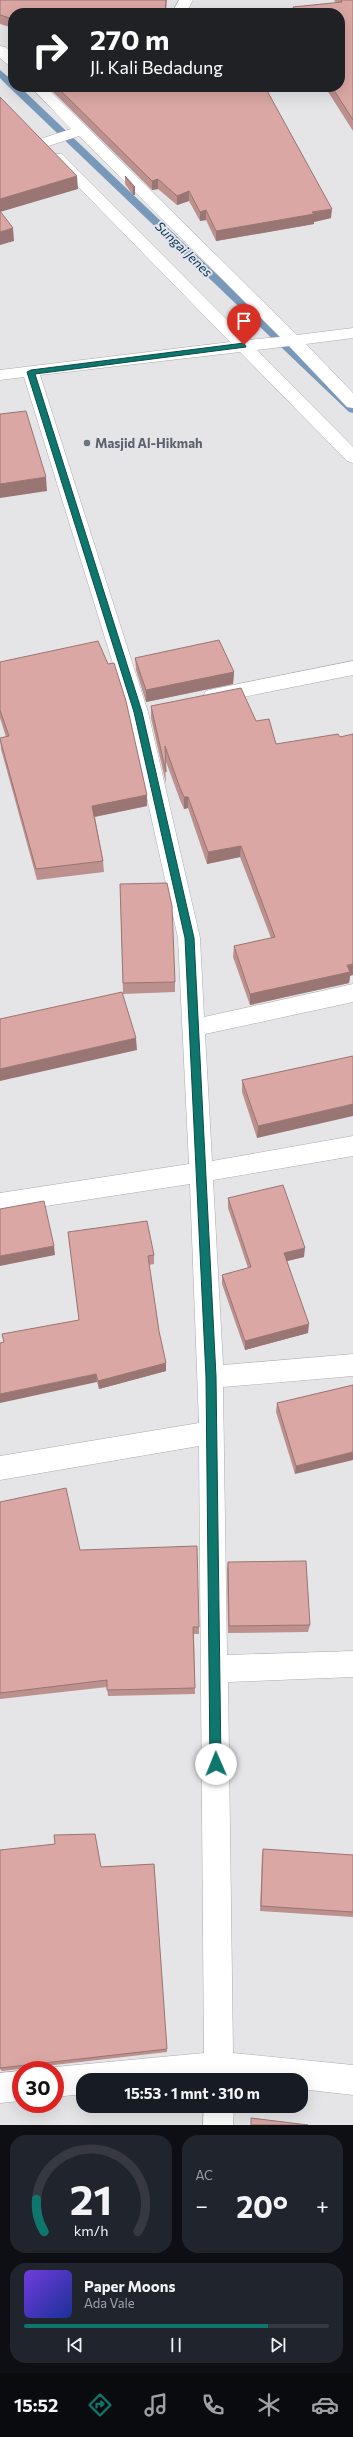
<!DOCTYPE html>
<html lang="id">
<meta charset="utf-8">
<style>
body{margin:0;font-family:Commissioner,sans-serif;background:#20242c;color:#f1f3f6;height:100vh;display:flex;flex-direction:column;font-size:15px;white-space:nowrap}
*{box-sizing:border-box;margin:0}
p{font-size:13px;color:#9ea1a6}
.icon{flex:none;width:22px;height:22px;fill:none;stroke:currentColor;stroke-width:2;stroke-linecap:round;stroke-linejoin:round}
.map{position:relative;height:2125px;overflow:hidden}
.details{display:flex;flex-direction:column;gap:10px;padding:10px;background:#0d0f14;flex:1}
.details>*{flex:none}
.guide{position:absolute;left:8px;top:8px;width:337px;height:84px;border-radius:16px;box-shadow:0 4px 16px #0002;background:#202124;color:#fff;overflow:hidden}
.speed{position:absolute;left:12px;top:2061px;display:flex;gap:8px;font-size:20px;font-weight:700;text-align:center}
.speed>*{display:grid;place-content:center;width:52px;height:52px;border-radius:50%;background:#171b24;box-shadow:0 4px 16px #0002;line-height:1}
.speed .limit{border:6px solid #d22;background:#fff;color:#111}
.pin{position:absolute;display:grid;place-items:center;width:34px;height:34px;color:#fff;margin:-41px -17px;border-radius:50% 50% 50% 0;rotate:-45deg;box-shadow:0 0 4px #0007}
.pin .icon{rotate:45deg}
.me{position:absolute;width:44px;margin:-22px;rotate:359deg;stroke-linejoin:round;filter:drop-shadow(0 0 3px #0008)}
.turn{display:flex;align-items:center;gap:14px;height:84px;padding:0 16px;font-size:18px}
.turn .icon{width:52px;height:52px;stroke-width:2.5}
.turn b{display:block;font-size:28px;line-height:34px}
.big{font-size:30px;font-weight:700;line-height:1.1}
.details .tile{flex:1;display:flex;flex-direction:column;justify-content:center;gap:6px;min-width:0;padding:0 14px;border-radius:16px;background:#20242c}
.details .dial{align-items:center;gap:0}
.dial svg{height:104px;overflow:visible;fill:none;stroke:#363941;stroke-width:7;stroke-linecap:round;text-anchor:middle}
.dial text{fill:#f1f3f6;stroke:none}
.song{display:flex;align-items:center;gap:12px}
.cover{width:48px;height:48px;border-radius:6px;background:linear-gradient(135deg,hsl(260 70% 55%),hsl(230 70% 35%))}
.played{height:4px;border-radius:2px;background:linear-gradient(90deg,#0f766e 80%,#363941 80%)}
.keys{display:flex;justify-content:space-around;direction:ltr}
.heat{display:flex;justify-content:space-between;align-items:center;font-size:22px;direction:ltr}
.details .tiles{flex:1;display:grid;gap:10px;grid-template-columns:1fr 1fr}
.tile:last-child{grid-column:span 2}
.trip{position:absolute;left:76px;top:2073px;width:232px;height:40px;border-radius:16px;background:#171b24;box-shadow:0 4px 16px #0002;font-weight:700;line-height:40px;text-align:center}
.menu{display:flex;height:64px;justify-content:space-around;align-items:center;background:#090b0e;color:#9ea1a6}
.menu .icon{width:28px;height:28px}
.menu .active{color:#0f766e}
.menu b{font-size:18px;color:#f1f3f6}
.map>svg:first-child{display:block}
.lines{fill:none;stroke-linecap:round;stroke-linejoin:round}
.stream{fill:#7999ba;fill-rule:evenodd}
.street-casing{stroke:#aaaaad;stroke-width:1}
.street{fill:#fff;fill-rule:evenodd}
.wall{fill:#bb908d}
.shaded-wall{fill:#997573}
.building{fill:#daa7a4;stroke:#997573}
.route{fill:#0f766e;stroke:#0a4d48}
.worship-dot{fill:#6b7280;stroke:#e5e5e8;stroke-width:1.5}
.labels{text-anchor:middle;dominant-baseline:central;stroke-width:4;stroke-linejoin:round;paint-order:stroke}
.far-water-label{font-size:13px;font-style:italic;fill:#00325c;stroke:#e5e5e8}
.far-worship-label{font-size:13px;font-weight:bold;fill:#5b616d;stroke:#e5e5e8;text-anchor:start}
</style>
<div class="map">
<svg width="353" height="2125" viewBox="0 0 353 2125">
<rect width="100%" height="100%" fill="#e5e5e8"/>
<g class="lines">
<!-- stream -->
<polygon class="stream" points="0,70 13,81 13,87 20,87 353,404 353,413 349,412 10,88 0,78"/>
<defs>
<g id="street">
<polygon points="179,0 193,0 186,13 172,13"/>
<polygon points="0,46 5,47 13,54 13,66 8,65 0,58"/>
<polygon points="31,87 46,87 297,335 353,328 353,338 306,344 353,393 353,408 347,407 289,346 257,350 353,447 353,463 347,461 240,352 40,375 148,712 200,938 204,1017 353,984 353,1002 205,1034 212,1161 353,1136 353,1156 213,1180 223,1365 353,1354 353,1376 223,1387 227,1655 353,1651 353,1677 228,1682 233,2053 353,2065 353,2095 301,2089 301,2080 83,2080 83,2094 55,2097 55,2070 48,2070 55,2067 204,2053 199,1446 0,1480 0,1456 199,1423 190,1184 0,1213 0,1193 189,1164 178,938 128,712 24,377 0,380 0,370 230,342 52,160 49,157 52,154 62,154 247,340 280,337 79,136 42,148 37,146 34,143 37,140 71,129"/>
<polygon points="353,661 353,675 213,703 206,701 203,696 206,691 213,689"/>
<polygon points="21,2071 21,2101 0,2103 0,2073"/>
<polygon points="204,2106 234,2106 233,2125 203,2125"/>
</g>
</defs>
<!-- street casing -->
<use href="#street" class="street-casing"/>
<!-- street -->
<use href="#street" class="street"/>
</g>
<!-- wall -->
<g class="wall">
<polygon points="0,0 167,0 166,13 13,13 13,28 0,24"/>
<polygon points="334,0 353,0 353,131 325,87 340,87 340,13 293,13 293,7 336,3"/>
<polygon points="48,87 265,87 331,218 314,222 314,224 216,241 206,220 200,221 189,201 177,205 158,189 152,190"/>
<polygon points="125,176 135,187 135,195 133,195 125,184"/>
<polygon points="135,658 234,672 233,684 146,702 136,670"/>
<polygon points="0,662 147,806 95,817 103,861 104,872 37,880 1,749 0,738 6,737 0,718"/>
<polygon points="151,706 256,721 276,744 350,976 349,983 250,1005 233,957 234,946 271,938 240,857 207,864 188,808 184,809 180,800 165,759 166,784 151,718"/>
<polygon points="120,884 175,982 175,992 123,994"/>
<polygon points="353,1056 257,1138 242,1092 242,1080"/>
<polygon points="228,1198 304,1257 287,1261 308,1333 245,1350 222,1284 222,1275 248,1268 228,1208"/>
<polygon points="68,1232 154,1255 154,1264 149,1265 159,1331 166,1371 99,1389 97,1382 79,1320"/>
<polygon points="353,1385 295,1474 276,1412 277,1403"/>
<polygon points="0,1502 80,1550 199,1627 199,1634 194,1634 195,1694 108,1696 107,1687 0,1699"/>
<polygon points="228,1562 310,1625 308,1632 228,1633 227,1569"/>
<polygon points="263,1849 353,1855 353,1917 260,1911 262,1854"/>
<polygon points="0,1850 101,1867 154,1864 167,2052 2,2071 0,2069"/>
</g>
<!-- shaded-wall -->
<g class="shaded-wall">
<polygon points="77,176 78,189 0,212 0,199"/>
<polygon points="158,179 158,189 152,190 152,181"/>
<rect x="133" y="187" width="2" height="8"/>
<polygon points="189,191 189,201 177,205 177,196"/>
<polygon points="332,209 331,218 314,222 314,224 216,241 216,231"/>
<polygon points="206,210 206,220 200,221 200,212"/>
<polygon points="13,228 14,241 0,245 0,232"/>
<polygon points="46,477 47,491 0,498 0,484"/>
<polygon points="234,672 233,684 146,702 146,690"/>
<polygon points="147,795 147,806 93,817 92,806"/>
<polygon points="184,797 188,797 188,808 184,809"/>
<polygon points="241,846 240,857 207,864 208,852"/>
<polygon points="353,964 353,975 350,976 349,983 250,1005 250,994"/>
<polygon points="136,1038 137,1050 0,1081 0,1069"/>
<polygon points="353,1104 353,1116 257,1138 258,1126"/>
<polygon points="54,1246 55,1255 0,1266 0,1256"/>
<polygon points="305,1248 304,1257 283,1262 284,1253"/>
<polygon points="309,1324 308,1333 245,1350 245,1341"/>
<polygon points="166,1363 166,1371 99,1389 98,1381"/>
<polygon points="96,1374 97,1382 0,1403 0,1394"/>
<polygon points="353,1452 353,1460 295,1474 296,1466"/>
</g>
<!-- building -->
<g class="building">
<polygon points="0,0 166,0 165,13 13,13 13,19 0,15"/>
<polygon points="341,0 353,0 353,120 332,87 340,87 340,13 296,13 293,7 342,2"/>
<polygon points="57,87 265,87 332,209 312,212 314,214 216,231 206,210 200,212 189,191 177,196 158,179 152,181"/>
<polygon points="0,97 77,176 0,199"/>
<polygon points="125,176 135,187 133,187"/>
<polygon points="0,211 13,228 0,232"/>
<polygon points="26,411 46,477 0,484 0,414"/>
<polygon points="219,640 234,672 146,690 135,658"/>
<polygon points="98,641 108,664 114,663 126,701 147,795 92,806 103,861 36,869 0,739 0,738 9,736 0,710 0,662"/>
<polygon points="241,688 256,721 269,719 276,744 338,734 340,737 353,734 353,964 347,965 350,972 250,994 234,946 275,937 241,846 208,852 188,797 184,797 180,788 165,746 166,772 151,706"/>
<polygon points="167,883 172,906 175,982 123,983 120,884"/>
<polygon points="122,992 136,1038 0,1069 0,1019"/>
<polygon points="353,1056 353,1104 258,1126 242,1080"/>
<polygon points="283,1185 305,1248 284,1253 309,1324 245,1341 222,1275 251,1267 228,1198"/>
<polygon points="44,1201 54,1246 0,1256 0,1209"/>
<polygon points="147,1221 154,1255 148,1256 159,1331 166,1363 98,1381 96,1374 0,1394 0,1343 4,1342 2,1334 79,1320 68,1232"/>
<polygon points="353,1385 353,1452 296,1466 277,1403"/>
<polygon points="66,1488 80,1550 197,1546 199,1627 193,1627 195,1688 107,1690 107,1680 0,1693 0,1502"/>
<polygon points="306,1561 310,1625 229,1626 228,1562"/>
<polygon points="95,1834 101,1867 154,1864 167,2049 0,2068 0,1850 55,1844 54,1835"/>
<polygon points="263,1849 353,1855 353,1912 261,1906"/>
<polygon points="251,2118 308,2125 251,2125"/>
</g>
<!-- route -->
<polygon class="route" points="244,343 246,347 35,374 142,712 194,938 216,1377 221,1764 216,1770 210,1764 206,1377 185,938 134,712 27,372 31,370"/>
<!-- markers -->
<circle class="worship-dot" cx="87" cy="443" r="4"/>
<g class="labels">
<!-- far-water labels -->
<g class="far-water-label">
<text transform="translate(184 249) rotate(44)">Sungai Jenes</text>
</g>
<!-- far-worship labels -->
<g class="far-worship-label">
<text x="95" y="443">Masjid Al-Hikmah</text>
</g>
</g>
</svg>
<div class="speed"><div class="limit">30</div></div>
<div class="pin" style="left:244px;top:345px;background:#d93025"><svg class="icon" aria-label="arrive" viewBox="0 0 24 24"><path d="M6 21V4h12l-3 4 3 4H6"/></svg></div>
<svg class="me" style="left:216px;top:1764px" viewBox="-20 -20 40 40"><circle r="19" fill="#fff"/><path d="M0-13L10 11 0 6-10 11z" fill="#0f766e"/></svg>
<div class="trip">15:53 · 1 mnt · 310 m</div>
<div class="guide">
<div class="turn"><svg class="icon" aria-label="right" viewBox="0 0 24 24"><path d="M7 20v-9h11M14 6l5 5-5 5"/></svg><div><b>270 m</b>Jl. Kali Bedadung</div></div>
</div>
</div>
<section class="details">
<div class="tiles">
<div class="tile dial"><svg viewBox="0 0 100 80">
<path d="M14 69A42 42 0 1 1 86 69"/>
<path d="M14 69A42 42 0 0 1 8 44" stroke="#0f766e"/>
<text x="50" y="56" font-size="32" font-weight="700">21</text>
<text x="50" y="72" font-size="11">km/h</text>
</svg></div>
<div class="tile"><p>AC</p>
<div class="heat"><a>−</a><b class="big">20°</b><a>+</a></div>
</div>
<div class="tile">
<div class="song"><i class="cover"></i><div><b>Paper Moons</b><p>Ada Vale</p></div></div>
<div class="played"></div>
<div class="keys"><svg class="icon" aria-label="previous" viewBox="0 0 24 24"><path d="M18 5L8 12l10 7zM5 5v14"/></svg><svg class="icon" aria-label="pause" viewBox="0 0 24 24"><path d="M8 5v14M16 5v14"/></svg><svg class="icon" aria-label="next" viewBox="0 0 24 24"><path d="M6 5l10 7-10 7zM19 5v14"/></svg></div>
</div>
</div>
</section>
<nav class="menu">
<b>15:52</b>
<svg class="icon active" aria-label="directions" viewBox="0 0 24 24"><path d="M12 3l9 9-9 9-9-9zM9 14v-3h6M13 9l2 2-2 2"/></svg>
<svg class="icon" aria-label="music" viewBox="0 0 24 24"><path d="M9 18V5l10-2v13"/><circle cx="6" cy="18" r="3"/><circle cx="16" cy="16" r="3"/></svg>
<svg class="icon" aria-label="phone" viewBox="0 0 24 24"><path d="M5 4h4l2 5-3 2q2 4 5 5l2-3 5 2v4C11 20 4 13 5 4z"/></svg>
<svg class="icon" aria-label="climate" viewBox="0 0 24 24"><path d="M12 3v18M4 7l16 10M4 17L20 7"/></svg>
<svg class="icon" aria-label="car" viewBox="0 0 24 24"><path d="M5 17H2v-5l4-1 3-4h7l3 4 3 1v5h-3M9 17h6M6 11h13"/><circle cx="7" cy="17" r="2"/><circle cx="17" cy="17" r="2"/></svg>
</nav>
